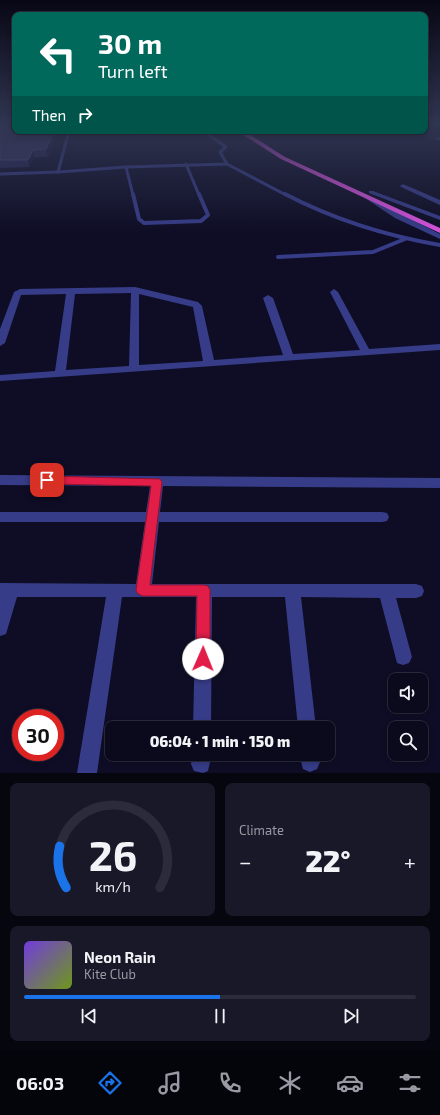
<!DOCTYPE html>
<meta charset="utf-8">
<style>
body{margin:0;font-family:"Exo 2",sans-serif;background:#181829;color:#f1f3f6;height:100vh;display:flex;flex-direction:column;font-size:15px;white-space:nowrap}
*{box-sizing:border-box;margin:0}
p{font-size:13px;color:#999aa3}
.icon{flex:none;width:22px;height:22px;fill:none;stroke:currentColor;stroke-width:2;stroke-linecap:round;stroke-linejoin:round}
.map{position:relative;height:773px;overflow:hidden}
.side{display:flex;flex-direction:column;gap:10px;padding:10px;background:#06060f;flex:1}
.side>*{flex:none}
.hud{position:absolute;left:12px;top:12px;width:416px;height:122px;border-radius:8px;box-shadow:0 2px 6px #0003,0 0 0 1px #2a2b3b;background:#00695c;color:#fff;overflow:hidden}
.fabs{position:absolute;left:388px;top:673px;display:grid;gap:8px}
.fabs a{display:grid;place-items:center;width:40px;height:40px;border-radius:8px;background:#0a0a1c;box-shadow:0 2px 6px #0003,0 0 0 1px #2a2b3b;font-size:20px}
.speed{position:absolute;left:12px;top:709px;display:flex;gap:8px;font-size:20px;font-weight:700;text-align:center}
.speed>*{display:grid;place-content:center;width:52px;height:52px;border-radius:50%;background:#0a0a1c;box-shadow:0 2px 6px #0003,0 0 0 1px #2a2b3b;line-height:1}
.speed .limit{border:6px solid #d22;background:#fff;color:#111}
.pin{position:absolute;display:grid;place-items:center;width:34px;height:34px;color:#fff;margin:-17px;border-radius:8px;box-shadow:0 2px 6px #0006}
.me{position:absolute;width:44px;margin:-22px;rotate:1deg;stroke-linejoin:round;filter:drop-shadow(0 0 3px #0008)}
.turn{display:flex;align-items:center;gap:14px;height:84px;padding:0 20px;font-size:18px}
.turn .icon{width:52px;height:52px;stroke-width:2.5}
.turn b{display:block;font-size:28px;line-height:34px}
.then{display:flex;align-items:center;height:38px;padding:0 20px;background:#0003;gap:8px;font-size:15px}
.big{font-size:30px;font-weight:800;line-height:1.1}
.side .tile{flex:1;display:flex;flex-direction:column;justify-content:center;gap:6px;min-width:0;padding:0 14px;border-radius:8px;background:#181829}
.side .dial{align-items:center;gap:0}
.dial svg{height:104px;overflow:visible;fill:none;stroke:#2a2b3b;stroke-width:7;stroke-linecap:round;text-anchor:middle}
.dial text{fill:#f1f3f6;stroke:none}
.song{display:flex;align-items:center;gap:12px}
.cover{width:48px;height:48px;border-radius:6px;background:linear-gradient(135deg,hsl(260 70% 55%),hsl(80 70% 35%))}
.played{height:4px;border-radius:2px;background:linear-gradient(90deg,#1a73e8 50%,#2a2b3b 50%)}
.keys{display:flex;justify-content:space-around;direction:ltr}
.heat{display:flex;justify-content:space-between;align-items:center;font-size:22px;direction:ltr}
.side .tiles{flex:1;display:grid;gap:10px;grid-template-columns:1fr 1fr}
.tile:last-child{grid-column:span 2}
.trip{position:absolute;left:105px;top:721px;width:230px;height:40px;border-radius:8px;background:#0a0a1c;box-shadow:0 2px 6px #0003,0 0 0 1px #2a2b3b;font-weight:800;line-height:40px;text-align:center}
.dock{display:flex;height:64px;justify-content:space-around;align-items:center;background:#04040b;color:#999aa3}
.dock .icon{width:28px;height:28px}
.dock .on{color:#1a73e8}
.dock b{font-size:18px;color:#f1f3f6}
.map>svg:first-child{display:block}
.lines{fill:none;stroke-linecap:round;stroke-linejoin:round}
.service-far1{stroke:#363c87;stroke-width:3}
.service{stroke:#363c87;stroke-width:4}
.minor{fill:#363c87;fill-rule:evenodd}
.tertiary{fill:#363c87;fill-rule:evenodd}
.trunk{fill:#d652dc;fill-rule:evenodd}
.wall{fill:#292554}
.shaded-wall{fill:#161439}
.building{fill:#3b3866;stroke:#52507e}
.route{fill:#e11d48;stroke:#92132f}
</style>
<div class="map">
<svg width="440" height="773" viewBox="0 0 440 773">
<rect width="100%" height="100%" fill="#0e0d25"/>
<g class="lines">
<!-- service-far1 -->
<g class="service-far1">
<polyline points="69,131 58,172 126,167 227,164 286,195"/>
<polyline points="203,131 226,147 220,152 227,164"/>
<polyline points="137,134 203,132"/>
<polyline points="186,164 199,195"/>
<polyline points="126,167 133,195"/>
<polyline points="0,174 58,172"/>
</g>
<!-- service -->
<g class="service">
<polyline points="133,194 139,219 144,223 201,221 208,215 199,194"/>
<path d="M285,194C333,219 387,236 440,245"/>
<polyline points="278,257 373,252 405,239"/>
</g>
<!-- minor -->
<g class="minor">
<polygon points="440,137 440,141 434,139 435,138"/>
<polygon points="403,184 440,200 440,205 401,187 400,186"/>
<path d="M135,287L198,302L202,306L214,360L283,355L263,298L268,295L273,298L293,354L360,350L330,292L334,289L338,292L369,349L440,344V350L0,381V375L55,371L66,294L21,295L5,343L0,346V329L14,292L20,289ZM131,293L129,366L66,370L75,294ZM139,294L193,307L203,361L139,365Z"/>
<polygon points="0,475 440,478 440,488 163,486 160,512 382,512 387,513 389,517 387,521 382,522 159,522 152,584 416,584 422,586 424,591 422,596 416,598 396,598 412,657 409,663 403,665 397,663 380,598 301,597 316,728 298,728 285,597 212,597 211,728 193,728 196,597 122,597 97,773 77,773 106,597 17,597 6,634 0,636 0,583 136,584 145,522 0,522 0,512 146,512 150,486 0,485"/>
<polygon points="192,754 212,754 208,771 203,773 194,771 191,764"/>
<polygon points="299,754 319,754 320,762 317,769 310,772 303,769"/>
</g>
<!-- tertiary -->
<g class="tertiary">
<polygon points="369,191 373,191 440,216 440,220 369,193"/>
<polygon points="365,196 369,196 401,214 440,234 440,239 395,218 365,198"/>
</g>
<!-- trunk -->
<polygon class="trunk" points="237,131 244,131 285,157 440,228 440,233 281,159"/>
</g>
<!-- wall -->
<polygon class="wall" points="0,124 15,124 15,131 59,131 48,157 34,157 29,167 0,168"/>
<!-- shaded-wall -->
<g class="shaded-wall">
<polygon points="55,131 59,131 48,157 46,149"/>
<polygon points="33,150 34,157 29,167 28,160"/>
</g>
<!-- building -->
<polygon class="building" points="15,126 15,131 55,131 46,149 33,150 28,160 0,160 0,127 14,127"/>
<!-- sky -->
<linearGradient id="sky" x2="0" y2="1"><stop stop-color="#080714"/><stop offset="0.53" stop-color="#303551"/><stop offset="1" stop-color="#303551" stop-opacity="0"/></linearGradient>
<rect width="440" height="233" fill="url(#sky)"/>
<!-- route -->
<polygon class="route" points="47,476 160,479 162,482 150,585 204,585 208,586 210,590 210,659 208,664 203,666 198,664 196,659 197,596 143,596 138,594 136,590 151,486 47,484 42,480"/>
</svg>
<div class="fabs">
<a><svg class="icon" aria-label="sound" viewBox="0 0 24 24"><path d="M4 9h4l5-4v14l-5-4H4zM17 9q2 3 0 6"/></svg></a>
<a><svg class="icon" aria-label="search" viewBox="0 0 24 24"><circle cx="10" cy="10" r="6"/><path d="M15 15l6 6"/></svg></a>
</div>
<div class="speed"><div class="limit">30</div></div>
<div class="pin" style="left:47px;top:480px;background:#d93025"><svg class="icon" aria-label="arrive" viewBox="0 0 24 24"><path d="M6 21V4h12l-3 4 3 4H6"/></svg></div>
<svg class="me" style="left:203px;top:659px" viewBox="-20 -20 40 40"><circle r="19" fill="#fff"/><path d="M0-13L10 11 0 6-10 11z" fill="#e11d48"/></svg>
<div class="trip">06:04 · 1 min · 150 m</div>
<div class="hud">
<div class="turn"><svg class="icon" aria-label="left" viewBox="0 0 24 24"><path d="M17 20v-9H6M10 6l-5 5 5 5"/></svg><div><b>30 m</b>Turn left</div></div>
<div class="then">Then<svg class="icon" aria-label="right" viewBox="0 0 24 24"><path d="M7 20v-9h11M14 6l5 5-5 5"/></svg></div>
</div>
</div>
<section class="side">
<div class="tiles">
<div class="tile dial"><svg viewBox="0 0 100 80">
<path d="M14 69A42 42 0 1 1 86 69"/>
<path d="M14 69A42 42 0 0 1 9 37" stroke="#1a73e8"/>
<text x="50" y="56" font-size="32" font-weight="700">26</text>
<text x="50" y="72" font-size="11">km/h</text>
</svg></div>
<div class="tile"><p>Climate</p>
<div class="heat"><a>−</a><b class="big">22°</b><a>+</a></div>
</div>
<div class="tile">
<div class="song"><i class="cover"></i><div><b>Neon Rain</b><p>Kite Club</p></div></div>
<div class="played"></div>
<div class="keys"><svg class="icon" aria-label="previous" viewBox="0 0 24 24"><path d="M18 5L8 12l10 7zM5 5v14"/></svg><svg class="icon" aria-label="pause" viewBox="0 0 24 24"><path d="M8 5v14M16 5v14"/></svg><svg class="icon" aria-label="next" viewBox="0 0 24 24"><path d="M6 5l10 7-10 7zM19 5v14"/></svg></div>
</div>
</div>
</section>
<nav class="dock">
<b>06:03</b>
<svg class="icon on" aria-label="directions" viewBox="0 0 24 24"><path d="M12 3l9 9-9 9-9-9zM9 14v-3h6M13 9l2 2-2 2"/></svg>
<svg class="icon" aria-label="music" viewBox="0 0 24 24"><path d="M9 18V5l10-2v13"/><circle cx="6" cy="18" r="3"/><circle cx="16" cy="16" r="3"/></svg>
<svg class="icon" aria-label="phone" viewBox="0 0 24 24"><path d="M5 4h4l2 5-3 2q2 4 5 5l2-3 5 2v4C11 20 4 13 5 4z"/></svg>
<svg class="icon" aria-label="climate" viewBox="0 0 24 24"><path d="M12 3v18M4 7l16 10M4 17L20 7"/></svg>
<svg class="icon" aria-label="car" viewBox="0 0 24 24"><path d="M5 17H2v-5l4-1 3-4h7l3 4 3 1v5h-3M9 17h6M6 11h13"/><circle cx="7" cy="17" r="2"/><circle cx="17" cy="17" r="2"/></svg>
<svg class="icon" aria-label="filters" viewBox="0 0 24 24"><path d="M4 7h16M4 17h16"/><circle cx="9" cy="7" r="2"/><circle cx="15" cy="17" r="2"/></svg>
</nav>
